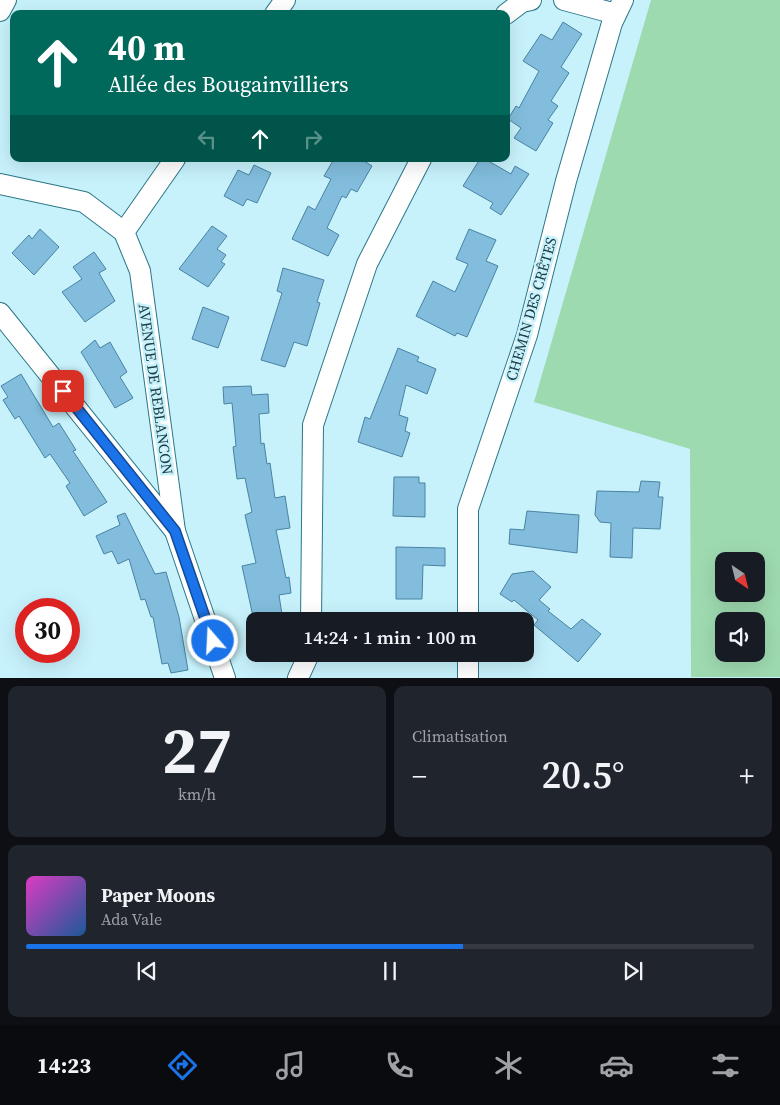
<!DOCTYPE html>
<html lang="fr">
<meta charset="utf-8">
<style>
body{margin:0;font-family:"Source Serif 4",serif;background:#20242c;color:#f1f3f6;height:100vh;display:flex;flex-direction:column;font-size:19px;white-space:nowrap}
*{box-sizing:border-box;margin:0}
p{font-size:16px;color:#9ea1a6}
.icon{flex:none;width:28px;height:28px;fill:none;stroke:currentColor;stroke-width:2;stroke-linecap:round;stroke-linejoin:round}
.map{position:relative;height:678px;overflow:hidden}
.side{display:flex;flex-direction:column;gap:8px;padding:8px;background:#0d0f14;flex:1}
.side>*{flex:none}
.guide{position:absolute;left:10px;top:10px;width:500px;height:152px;border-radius:10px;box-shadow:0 5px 20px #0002;background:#00695c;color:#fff;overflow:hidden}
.needle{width:32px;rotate:145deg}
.controls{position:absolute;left:715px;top:552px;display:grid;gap:10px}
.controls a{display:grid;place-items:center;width:50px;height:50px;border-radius:10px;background:#171b24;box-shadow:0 5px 20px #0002;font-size:25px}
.speed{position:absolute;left:15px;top:598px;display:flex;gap:10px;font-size:25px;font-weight:700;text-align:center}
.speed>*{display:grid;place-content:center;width:65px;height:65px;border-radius:50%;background:#171b24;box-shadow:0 5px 20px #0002;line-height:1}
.speed .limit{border:8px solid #d22;background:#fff;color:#111}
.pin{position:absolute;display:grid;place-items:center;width:42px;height:42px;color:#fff;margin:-21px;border-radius:10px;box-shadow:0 2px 8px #0006}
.me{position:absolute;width:55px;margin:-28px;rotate:341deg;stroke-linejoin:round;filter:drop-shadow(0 0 4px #0008)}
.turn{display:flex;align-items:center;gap:18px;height:105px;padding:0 15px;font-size:22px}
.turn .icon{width:65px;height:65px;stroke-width:2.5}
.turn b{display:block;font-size:35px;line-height:42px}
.lanes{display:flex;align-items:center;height:48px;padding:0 15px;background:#0003;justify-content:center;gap:25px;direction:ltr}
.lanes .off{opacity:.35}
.big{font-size:38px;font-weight:600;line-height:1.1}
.side .tile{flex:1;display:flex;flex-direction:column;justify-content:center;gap:8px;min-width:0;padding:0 18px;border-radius:10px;background:#20242c}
.side .dial{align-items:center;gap:0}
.dial b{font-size:65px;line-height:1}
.song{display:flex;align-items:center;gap:15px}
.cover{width:60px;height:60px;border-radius:8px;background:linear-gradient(135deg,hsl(310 70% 55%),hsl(210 70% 35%))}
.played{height:5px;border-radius:2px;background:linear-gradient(90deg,#1a73e8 60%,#363941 60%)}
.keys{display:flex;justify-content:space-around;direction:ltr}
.heat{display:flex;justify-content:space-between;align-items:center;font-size:28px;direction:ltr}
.side .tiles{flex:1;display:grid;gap:8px;grid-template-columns:1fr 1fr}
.tile:last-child{grid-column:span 2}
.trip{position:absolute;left:246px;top:612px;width:288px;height:50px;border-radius:10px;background:#171b24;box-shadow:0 5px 20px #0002;font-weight:600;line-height:50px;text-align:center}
.menu{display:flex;height:80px;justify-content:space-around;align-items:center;background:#090b0e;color:#9ea1a6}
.menu .icon{width:35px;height:35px}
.menu .on{color:#1a73e8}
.menu b{font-size:22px;color:#f1f3f6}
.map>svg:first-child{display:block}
.green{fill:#9edab0;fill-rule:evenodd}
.building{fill:#82bddd;stroke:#4983a1}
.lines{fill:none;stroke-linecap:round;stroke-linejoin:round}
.street-casing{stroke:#2c7787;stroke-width:22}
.street{stroke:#fff;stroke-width:20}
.route-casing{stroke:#114b97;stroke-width:12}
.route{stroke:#1a73e8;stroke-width:9}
.labels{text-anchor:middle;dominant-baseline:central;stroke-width:5;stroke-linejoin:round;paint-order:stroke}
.street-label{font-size:15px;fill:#1c3b42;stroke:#c7f2fc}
</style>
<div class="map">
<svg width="780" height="678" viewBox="0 0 780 678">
<rect width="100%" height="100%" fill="#c7f2fc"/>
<!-- green -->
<path class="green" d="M651,0H780V677H691L690,449L534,402ZM724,561H756V594H724ZM724,621H756V654H724Z"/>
<!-- building -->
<g class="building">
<polygon points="563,22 582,34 561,67 569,73 551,101 558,106 548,120 553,123 536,151 514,138 521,128 508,119 516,106 519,108 539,71 523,61 541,34 552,40"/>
<polygon points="334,159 361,159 372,166 357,192 351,189 346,198 342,196 327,228 339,235 328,256 292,239 308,206 315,210 331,179 324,176"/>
<polygon points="480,159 485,159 511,174 515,166 529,174 501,215 490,208 493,203 463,186"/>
<polygon points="254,165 271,173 257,203 247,199 243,206 224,196 238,170 249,175"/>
<polygon points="212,226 227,236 217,249 226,255 221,262 225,264 208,287 179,269"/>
<polygon points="40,229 59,247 34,275 12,253 29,235 32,239"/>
<polygon points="469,229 496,240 486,261 498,266 467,337 457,333 455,336 416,316 433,281 455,292 468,264 456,259"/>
<polygon points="94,252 106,269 99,273 115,301 85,322 62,292 82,279 73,267"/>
<polygon points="283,268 324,280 317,302 320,303 307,346 294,342 285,367 261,360 282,293 277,291"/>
<polygon points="203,307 229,317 218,348 192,339"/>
<polygon points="95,340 100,348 110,342 127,372 120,377 133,398 115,408 81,352"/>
<polygon points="398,348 419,357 417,361 436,369 427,394 406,385 399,415 408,418 405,431 410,433 402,457 358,442 365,417 370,419"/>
<polygon points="21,374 53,427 59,423 76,450 73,451 107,502 84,516 66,486 70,483 50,454 45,458 19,416 15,419 3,400 8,397 1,386"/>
<polygon points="251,386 252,395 268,394 269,413 259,414 261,444 264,443 267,464 270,463 275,498 285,496 290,528 276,530 286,578 289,577 291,593 279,595 283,621 254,621 242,566 256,563 245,515 252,512 245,478 237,479 233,447 236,446 232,403 224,404 223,387"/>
<polygon points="394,477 419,477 419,483 425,483 425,517 393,516"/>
<polygon points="641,481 660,482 658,497 663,497 660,529 633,528 632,558 610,557 611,523 600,522 595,515 597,491 639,492"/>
<polygon points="527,511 579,515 577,553 509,544 510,529 524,530"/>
<polygon points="125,513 155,574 166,572 179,617 188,670 171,673 168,663 162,664 153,617 151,617 145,599 141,600 129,559 118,564 112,551 104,554 96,536 120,525 117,516"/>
<polygon points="396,547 445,548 445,566 423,565 422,599 396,599"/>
<polygon points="533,571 551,587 539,600 550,609 548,611 571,629 582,619 601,634 578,662 534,625 538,620 514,600 512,602 500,594 512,574"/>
</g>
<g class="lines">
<defs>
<g id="street">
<polyline points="564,0 616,14"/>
<polyline points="0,11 6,0"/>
<polyline points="275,14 285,0"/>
<polyline points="506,14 522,2 531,0"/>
<polyline points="0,184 84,202 124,232 140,271 175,531 225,678"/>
<polyline points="124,232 175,159"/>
<polyline points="0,313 175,531"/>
<polyline points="311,621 313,425 367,264 421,159"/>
<polyline points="468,621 468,509 527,335 566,181 612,23 623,0"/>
<polyline points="468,654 468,678"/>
<polyline points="298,678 309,654"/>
</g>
</defs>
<!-- street casing -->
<use href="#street" class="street-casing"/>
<!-- street -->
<use href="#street" class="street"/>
</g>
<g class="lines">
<defs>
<polyline id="route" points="63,391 175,531 213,641"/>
</defs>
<!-- route casing -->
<use href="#route" class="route-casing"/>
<!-- route -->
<use href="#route" class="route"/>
</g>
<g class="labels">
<!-- street labels -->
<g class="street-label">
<text transform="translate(531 309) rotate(-74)">CHEMIN DES CRÊTES</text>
<text transform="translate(156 389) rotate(82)">AVENUE DE REBLANCON</text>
</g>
</g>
</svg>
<div class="controls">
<a><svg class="needle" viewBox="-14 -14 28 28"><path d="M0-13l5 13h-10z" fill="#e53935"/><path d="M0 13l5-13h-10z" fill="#9ea1a6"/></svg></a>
<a><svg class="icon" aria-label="sound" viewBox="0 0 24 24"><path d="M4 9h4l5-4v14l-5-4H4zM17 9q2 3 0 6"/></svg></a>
</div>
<div class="speed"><div class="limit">30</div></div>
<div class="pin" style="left:63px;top:391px;background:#d93025"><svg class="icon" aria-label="arrive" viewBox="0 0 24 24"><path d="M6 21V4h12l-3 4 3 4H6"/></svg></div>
<svg class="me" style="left:213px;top:641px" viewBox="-20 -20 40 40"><circle r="17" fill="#1a73e8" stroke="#fff" stroke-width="3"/><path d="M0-11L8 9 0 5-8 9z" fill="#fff"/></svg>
<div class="trip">14:24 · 1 min · 100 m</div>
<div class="guide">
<div class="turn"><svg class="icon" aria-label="ahead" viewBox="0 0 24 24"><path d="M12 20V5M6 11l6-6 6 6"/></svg><div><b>40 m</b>Allée des Bougainvilliers</div></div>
<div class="lanes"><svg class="icon off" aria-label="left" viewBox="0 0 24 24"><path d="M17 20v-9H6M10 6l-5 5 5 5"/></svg><svg class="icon" aria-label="ahead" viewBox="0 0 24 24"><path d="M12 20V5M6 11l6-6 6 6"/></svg><svg class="icon off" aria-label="right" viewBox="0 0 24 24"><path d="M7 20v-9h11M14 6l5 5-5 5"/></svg></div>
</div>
</div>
<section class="side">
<div class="tiles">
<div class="tile dial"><b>27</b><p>km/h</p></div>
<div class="tile"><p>Climatisation</p>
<div class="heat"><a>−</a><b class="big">20.5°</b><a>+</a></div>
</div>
<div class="tile">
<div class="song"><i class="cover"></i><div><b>Paper Moons</b><p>Ada Vale</p></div></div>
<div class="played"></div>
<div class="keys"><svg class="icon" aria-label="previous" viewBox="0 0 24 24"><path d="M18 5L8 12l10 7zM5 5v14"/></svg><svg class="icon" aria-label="pause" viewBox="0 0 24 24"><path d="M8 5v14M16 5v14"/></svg><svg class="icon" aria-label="next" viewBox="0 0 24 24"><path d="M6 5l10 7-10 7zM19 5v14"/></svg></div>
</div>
</div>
</section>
<nav class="menu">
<b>14:23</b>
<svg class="icon on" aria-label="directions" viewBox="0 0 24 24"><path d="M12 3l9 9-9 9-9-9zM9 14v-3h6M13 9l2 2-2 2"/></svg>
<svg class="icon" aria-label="music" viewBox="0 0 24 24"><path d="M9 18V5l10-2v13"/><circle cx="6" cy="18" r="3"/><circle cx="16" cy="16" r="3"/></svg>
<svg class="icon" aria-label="phone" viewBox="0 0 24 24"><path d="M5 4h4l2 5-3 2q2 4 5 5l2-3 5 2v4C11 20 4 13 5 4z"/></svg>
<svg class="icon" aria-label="climate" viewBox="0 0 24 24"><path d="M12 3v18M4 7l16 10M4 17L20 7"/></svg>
<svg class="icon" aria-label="car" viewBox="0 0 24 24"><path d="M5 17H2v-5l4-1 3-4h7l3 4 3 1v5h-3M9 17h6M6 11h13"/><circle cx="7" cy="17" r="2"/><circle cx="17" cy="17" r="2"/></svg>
<svg class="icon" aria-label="filters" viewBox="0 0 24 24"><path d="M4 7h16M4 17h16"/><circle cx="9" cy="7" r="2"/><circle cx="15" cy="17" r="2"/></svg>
</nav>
